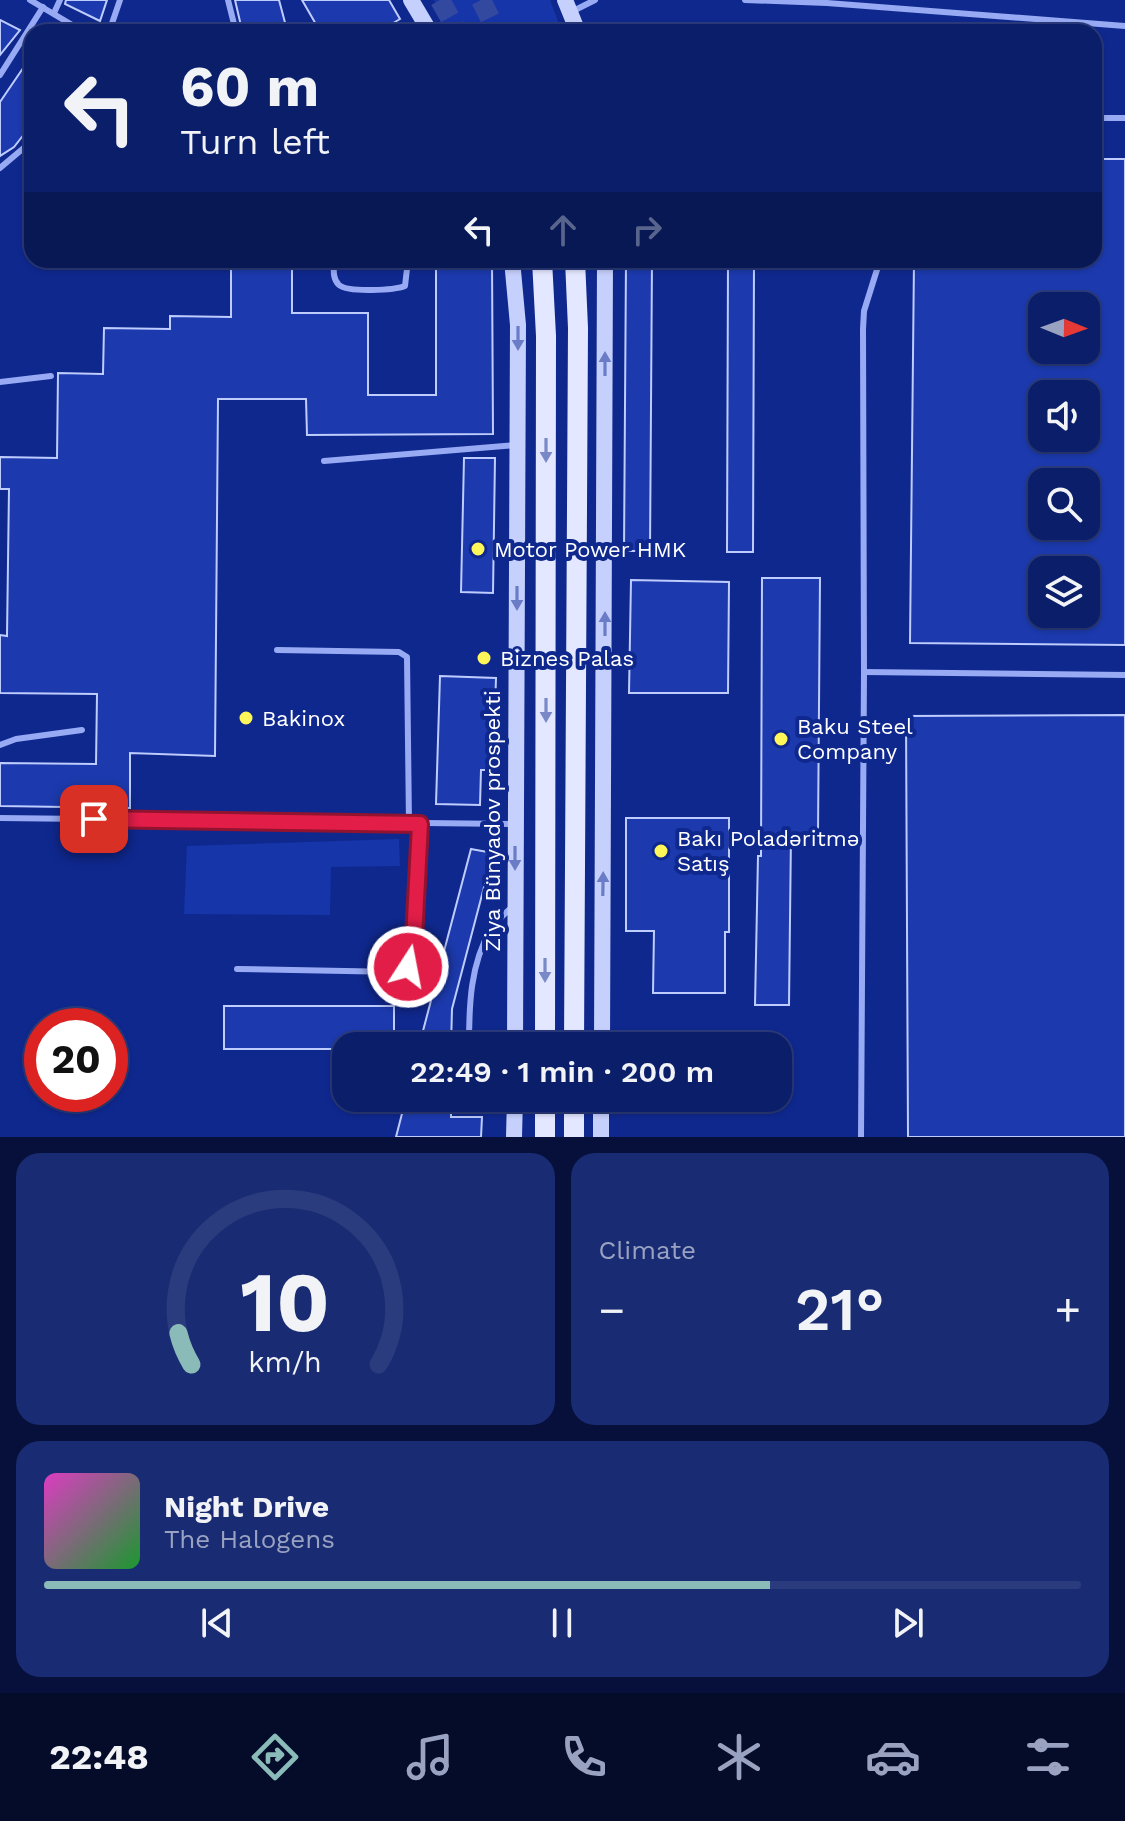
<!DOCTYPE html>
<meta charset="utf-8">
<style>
body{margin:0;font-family:"Work Sans",sans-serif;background:#192b72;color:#f1f3f6;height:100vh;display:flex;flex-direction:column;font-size:30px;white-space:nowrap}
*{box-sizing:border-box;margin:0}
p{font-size:26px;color:#9aa2c1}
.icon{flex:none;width:44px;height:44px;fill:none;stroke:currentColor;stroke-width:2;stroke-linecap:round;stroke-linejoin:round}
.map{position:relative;height:1137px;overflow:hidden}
.panel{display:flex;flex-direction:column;gap:16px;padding:16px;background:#06103a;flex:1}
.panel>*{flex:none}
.hud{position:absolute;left:24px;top:24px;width:1078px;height:244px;border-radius:24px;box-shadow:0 2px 6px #0004,0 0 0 2px #2b3c7e;background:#0b1e6a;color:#f1f3f6;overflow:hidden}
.needle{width:52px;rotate:91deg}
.controls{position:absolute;left:1028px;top:292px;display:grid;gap:16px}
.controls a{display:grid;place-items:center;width:72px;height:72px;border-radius:16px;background:#0b1e6a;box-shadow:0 2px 6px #0004,0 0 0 2px #2b3c7e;font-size:40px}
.speed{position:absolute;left:24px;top:1008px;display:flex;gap:16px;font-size:40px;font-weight:700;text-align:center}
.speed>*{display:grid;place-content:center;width:104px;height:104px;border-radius:50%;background:#0b1e6a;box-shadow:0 2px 6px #0004,0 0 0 2px #2b3c7e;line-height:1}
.speed .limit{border:12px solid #d22;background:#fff;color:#111}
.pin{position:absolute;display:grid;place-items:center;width:68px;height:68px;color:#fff;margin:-34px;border-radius:16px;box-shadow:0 4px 12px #0006}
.me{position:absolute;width:88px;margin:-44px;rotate:11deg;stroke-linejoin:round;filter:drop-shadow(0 0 6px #0008)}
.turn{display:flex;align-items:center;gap:28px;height:168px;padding:0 24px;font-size:36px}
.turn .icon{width:104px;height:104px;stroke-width:2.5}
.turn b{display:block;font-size:56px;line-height:68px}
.lanes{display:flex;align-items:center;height:76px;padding:0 24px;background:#0003;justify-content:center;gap:40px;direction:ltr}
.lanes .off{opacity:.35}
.big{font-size:60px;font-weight:600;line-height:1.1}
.panel .tile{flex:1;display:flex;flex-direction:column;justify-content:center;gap:12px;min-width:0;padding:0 28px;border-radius:24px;background:#192b72}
.panel .dial{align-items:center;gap:0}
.dial svg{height:208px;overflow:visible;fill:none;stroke:#2b3c7e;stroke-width:7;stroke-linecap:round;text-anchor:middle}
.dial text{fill:#f1f3f6;stroke:none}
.song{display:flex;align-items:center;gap:24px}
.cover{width:96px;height:96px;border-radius:12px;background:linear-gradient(135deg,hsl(310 70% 55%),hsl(130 70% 35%))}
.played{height:8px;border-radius:4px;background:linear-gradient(90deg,#8bbbb9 70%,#2b3c7e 70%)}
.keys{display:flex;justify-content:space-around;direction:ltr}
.heat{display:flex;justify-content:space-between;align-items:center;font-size:44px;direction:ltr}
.panel .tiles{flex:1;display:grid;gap:16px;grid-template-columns:1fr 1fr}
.tile:last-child{grid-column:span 2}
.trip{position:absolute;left:332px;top:1032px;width:460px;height:80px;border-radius:24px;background:#0b1e6a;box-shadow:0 2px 6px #0004,0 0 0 2px #2b3c7e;font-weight:600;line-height:80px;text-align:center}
.tab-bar{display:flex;height:128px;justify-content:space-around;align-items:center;background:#040c2a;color:#9aa2c1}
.tab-bar .icon{width:56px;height:56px}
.tab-bar .on{color:#8bbbb9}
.tab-bar b{font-size:36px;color:#f1f3f6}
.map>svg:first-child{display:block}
.green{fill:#1635a9}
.building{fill:#1c3aae;stroke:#beccfe;stroke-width:2;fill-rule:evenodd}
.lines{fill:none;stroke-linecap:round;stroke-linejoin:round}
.primary-tunnel{stroke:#33489f;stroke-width:20;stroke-dasharray:20 10;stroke-linecap:butt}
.lane{stroke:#97aaf3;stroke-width:6}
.secondary{stroke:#c6d0fd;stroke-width:16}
.primary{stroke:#e3e7ff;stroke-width:20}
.oneway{fill:#6a7cc6}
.oneway2{fill:#7988c6}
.route-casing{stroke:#92132f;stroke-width:20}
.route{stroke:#e11d48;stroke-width:14}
.poi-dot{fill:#fff759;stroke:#0f288e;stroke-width:3}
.labels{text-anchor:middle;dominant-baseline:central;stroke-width:8;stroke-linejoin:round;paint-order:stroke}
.poi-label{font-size:22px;fill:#fff;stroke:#0f288e;text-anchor:start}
.street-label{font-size:22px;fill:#fff;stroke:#0f288e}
</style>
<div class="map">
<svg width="1125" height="1137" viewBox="0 0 1125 1137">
<rect width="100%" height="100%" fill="#0f288e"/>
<!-- green -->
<g class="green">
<polygon points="434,0 550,0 562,32 446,32"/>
<polygon points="399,839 400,866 331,867 330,915 184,914 187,846"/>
</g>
<!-- building -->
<g class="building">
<polygon points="66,0 107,0 100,21 65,4"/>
<polygon points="235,0 279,0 287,30 242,30"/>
<polygon points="302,0 389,0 400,19 383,29 317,26"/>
<polygon points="0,20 20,30 0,55"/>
<polygon points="32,55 32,124 14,147 0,156 0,102"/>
<path d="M1094,159H1125V645L910,643L914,260H1094ZM1042,306H1086V350H1042ZM1042,394H1086V438H1042ZM1042,482H1086V526H1042ZM1042,570H1086V614H1042Z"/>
<polygon points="231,260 292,260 292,313 368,313 368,395 436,395 436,260 492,260 493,434 307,435 306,399 218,399 215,756 130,753 130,808 0,806 0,763 96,764 97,694 0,693 0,635 7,636 9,489 0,489 0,457 57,458 58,373 103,374 104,328 170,329 170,316 231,317"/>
<polygon points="626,260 652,260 650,551 624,551"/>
<polygon points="728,260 754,260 753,552 727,552"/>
<polygon points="464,458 495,458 493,593 461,592"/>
<polygon points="762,578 820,578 818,834 791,834 789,1005 755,1005 758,856 761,856"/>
<polygon points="631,580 729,582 728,693 629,693"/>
<polygon points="440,676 496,678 493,770 481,770 480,805 436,804"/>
<polygon points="1125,715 1125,1137 908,1137 906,716"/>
<polygon points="626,818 729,818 729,932 725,932 725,993 653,993 654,931 626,931"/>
<polygon points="471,849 493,853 452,1009 451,1046 419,1046"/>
<polygon points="224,1006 394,1006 394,1046 346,1046 346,1049 224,1049"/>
<polygon points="406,1098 451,1098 451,1117 482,1117 481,1137 396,1137"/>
</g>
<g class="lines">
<!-- primary-tunnel -->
<g class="primary-tunnel">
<polyline points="440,0 458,32"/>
<polyline points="481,0 497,32"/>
</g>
<!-- lane -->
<g class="lane">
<polyline points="30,0 84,32"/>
<polyline points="228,0 236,32"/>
<polyline points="745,0 827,3 1125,26"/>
<polyline points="571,12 595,0"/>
<polyline points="54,13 60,0"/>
<polyline points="109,32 120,0"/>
<polyline points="0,75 43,7"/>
<polyline points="1094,118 1125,118"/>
<polyline points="0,168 32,141"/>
<path d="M334,260C334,268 332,279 339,285C349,293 395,290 405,286L408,260"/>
<polyline points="0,382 51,376"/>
<polyline points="324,461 517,445"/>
<polyline points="277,650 399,652 407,657 409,824"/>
<polyline points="864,672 1125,675"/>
<polyline points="0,745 16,739 82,730"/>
<polyline points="0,818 515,824"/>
<polyline points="237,969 397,972 408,967 413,958 420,824"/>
<path d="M469,1046C469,1006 470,964 491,929C496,921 506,913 513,906"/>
<polyline points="468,1105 468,1098"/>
<polyline points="861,1137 864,672 863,329 864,311 880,260"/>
</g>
<!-- secondary -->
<g class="secondary">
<polyline points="411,0 430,32"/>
<polyline points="565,0 578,32"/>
<polyline points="512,260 518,325 515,1046"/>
<polyline points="602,1046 605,260"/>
<polyline points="514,1137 515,1098"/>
<polyline points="601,1137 601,1098"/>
</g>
<!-- primary -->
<g class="primary">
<polyline points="542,260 546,336 545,1046"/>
<polyline points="574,1046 578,328 575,260"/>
<polyline points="545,1137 545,1098"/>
<polyline points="574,1137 574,1098"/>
</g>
</g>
<!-- one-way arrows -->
<defs><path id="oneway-solid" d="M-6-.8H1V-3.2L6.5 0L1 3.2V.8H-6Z" transform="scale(2)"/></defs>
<g class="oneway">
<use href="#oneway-solid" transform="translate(518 338) rotate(90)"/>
<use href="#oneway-solid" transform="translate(605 364) rotate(-90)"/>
<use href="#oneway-solid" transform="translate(517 598) rotate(90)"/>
<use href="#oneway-solid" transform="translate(605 624) rotate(-90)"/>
<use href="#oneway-solid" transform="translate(515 858) rotate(90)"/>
<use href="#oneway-solid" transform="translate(603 884) rotate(-89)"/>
</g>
<g class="oneway2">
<use href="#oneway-solid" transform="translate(546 450) rotate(90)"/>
<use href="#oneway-solid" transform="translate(546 710) rotate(90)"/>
<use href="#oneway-solid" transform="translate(545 970) rotate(90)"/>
</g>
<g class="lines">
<defs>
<polyline id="route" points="94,819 420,824 413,958 408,967"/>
</defs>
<!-- route casing -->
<use href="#route" class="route-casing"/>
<!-- route -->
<use href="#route" class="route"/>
</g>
<!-- markers -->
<g class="poi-dot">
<circle cx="478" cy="549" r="8"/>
<circle cx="484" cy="658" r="8"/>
<circle cx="246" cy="718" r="8"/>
<circle cx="781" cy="739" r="8"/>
<circle cx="661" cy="851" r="8"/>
</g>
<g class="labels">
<!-- poi labels -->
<g class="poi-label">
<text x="494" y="549">Motor Power HMK</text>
<text x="500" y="658">Biznes Palas</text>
<text x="262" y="718">Bakinox</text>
<text x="797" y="726">Baku Steel<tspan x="797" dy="25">Company</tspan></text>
<text x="677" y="838">Bakı Poladəritmə<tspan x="677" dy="25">Satış</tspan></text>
</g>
<!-- street labels -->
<g class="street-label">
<text transform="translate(492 821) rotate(-90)">Ziya Bünyadov prospekti</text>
</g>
</g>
</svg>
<div class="controls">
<a><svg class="needle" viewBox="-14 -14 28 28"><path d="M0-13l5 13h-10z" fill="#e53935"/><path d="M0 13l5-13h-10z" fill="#9aa2c1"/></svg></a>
<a><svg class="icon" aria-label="sound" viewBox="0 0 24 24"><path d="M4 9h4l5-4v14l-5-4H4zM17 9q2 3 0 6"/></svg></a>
<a><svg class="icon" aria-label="search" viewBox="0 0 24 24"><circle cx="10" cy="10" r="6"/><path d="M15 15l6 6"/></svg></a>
<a><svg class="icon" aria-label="layers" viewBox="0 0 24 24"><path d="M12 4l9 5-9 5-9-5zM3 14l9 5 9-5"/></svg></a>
</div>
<div class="speed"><div class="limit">20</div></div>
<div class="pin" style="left:94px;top:819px;background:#d93025"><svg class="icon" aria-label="arrive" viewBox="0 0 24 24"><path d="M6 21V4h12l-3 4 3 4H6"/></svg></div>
<svg class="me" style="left:408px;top:967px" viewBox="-20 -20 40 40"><circle r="17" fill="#e11d48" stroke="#fff" stroke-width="3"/><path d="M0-11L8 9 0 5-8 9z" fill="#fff"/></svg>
<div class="trip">22:49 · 1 min · 200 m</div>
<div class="hud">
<div class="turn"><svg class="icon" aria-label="left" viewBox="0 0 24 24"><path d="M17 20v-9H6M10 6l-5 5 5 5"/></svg><div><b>60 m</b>Turn left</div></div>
<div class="lanes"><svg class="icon" aria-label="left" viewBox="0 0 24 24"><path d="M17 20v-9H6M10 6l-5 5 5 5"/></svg><svg class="icon off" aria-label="ahead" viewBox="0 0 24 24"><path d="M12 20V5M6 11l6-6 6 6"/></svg><svg class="icon off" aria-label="right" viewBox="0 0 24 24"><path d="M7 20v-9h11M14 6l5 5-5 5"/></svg></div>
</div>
</div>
<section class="panel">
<div class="tiles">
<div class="tile dial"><svg viewBox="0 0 100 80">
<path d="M14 69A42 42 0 1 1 86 69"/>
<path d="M14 69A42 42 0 0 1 9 57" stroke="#8bbbb9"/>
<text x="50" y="56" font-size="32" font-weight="700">10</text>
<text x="50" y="72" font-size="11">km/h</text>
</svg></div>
<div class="tile"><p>Climate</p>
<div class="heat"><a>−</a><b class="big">21°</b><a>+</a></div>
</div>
<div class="tile">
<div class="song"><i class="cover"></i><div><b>Night Drive</b><p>The Halogens</p></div></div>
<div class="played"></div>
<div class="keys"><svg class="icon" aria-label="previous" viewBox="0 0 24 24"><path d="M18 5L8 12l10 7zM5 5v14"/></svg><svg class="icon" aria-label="pause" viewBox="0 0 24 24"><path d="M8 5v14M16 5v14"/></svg><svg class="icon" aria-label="next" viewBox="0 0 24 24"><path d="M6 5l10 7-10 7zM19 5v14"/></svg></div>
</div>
</div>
</section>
<nav class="tab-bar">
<b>22:48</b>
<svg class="icon on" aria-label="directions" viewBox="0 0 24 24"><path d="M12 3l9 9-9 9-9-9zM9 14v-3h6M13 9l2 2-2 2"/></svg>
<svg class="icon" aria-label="music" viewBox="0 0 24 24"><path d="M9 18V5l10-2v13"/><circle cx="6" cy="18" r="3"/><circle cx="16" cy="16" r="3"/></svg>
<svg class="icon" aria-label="phone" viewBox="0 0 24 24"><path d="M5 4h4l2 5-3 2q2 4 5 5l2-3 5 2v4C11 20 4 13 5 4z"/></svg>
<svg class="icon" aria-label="climate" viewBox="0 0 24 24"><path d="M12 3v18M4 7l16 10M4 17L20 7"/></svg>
<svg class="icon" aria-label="car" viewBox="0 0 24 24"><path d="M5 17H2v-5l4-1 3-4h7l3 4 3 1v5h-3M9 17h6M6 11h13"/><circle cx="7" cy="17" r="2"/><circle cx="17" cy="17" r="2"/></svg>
<svg class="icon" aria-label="filters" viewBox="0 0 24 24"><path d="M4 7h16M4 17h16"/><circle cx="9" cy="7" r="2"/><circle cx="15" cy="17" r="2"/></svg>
</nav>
